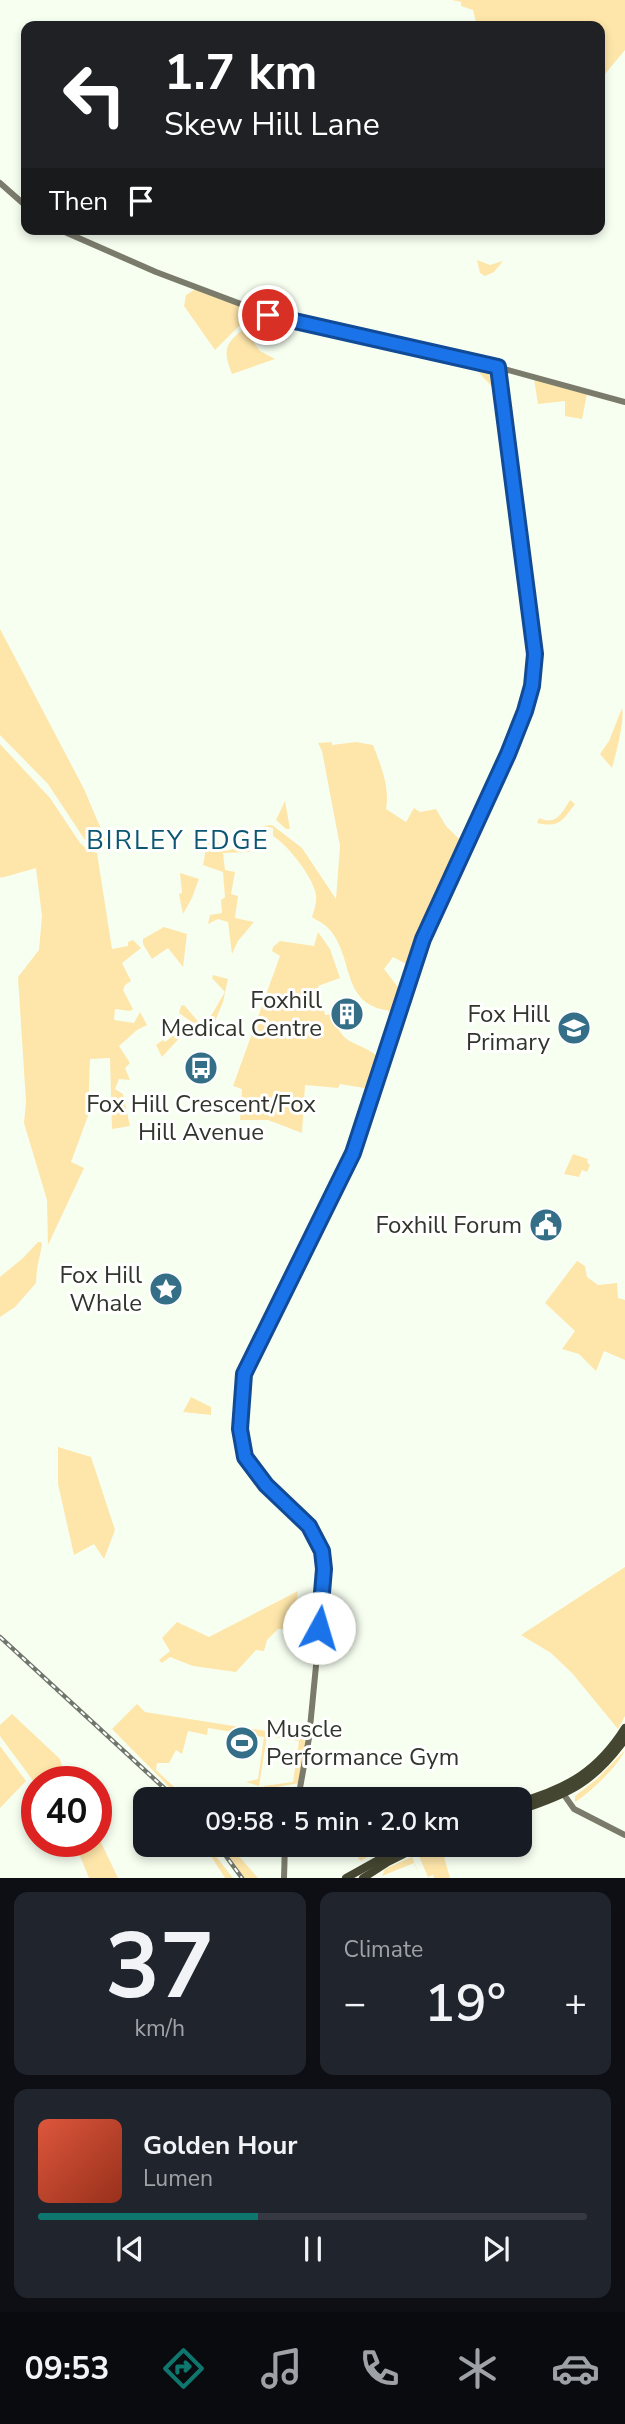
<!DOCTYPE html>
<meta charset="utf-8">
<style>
body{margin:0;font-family:"Nunito Sans",sans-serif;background:#20242c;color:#f1f3f6;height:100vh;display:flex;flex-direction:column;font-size:26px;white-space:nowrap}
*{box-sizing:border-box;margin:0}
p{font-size:23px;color:#9ea1a6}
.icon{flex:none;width:38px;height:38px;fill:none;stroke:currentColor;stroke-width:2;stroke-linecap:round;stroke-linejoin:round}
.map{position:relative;height:1878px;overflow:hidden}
.drawer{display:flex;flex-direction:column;gap:14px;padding:14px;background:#0d0f14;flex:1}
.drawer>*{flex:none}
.hud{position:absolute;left:21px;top:21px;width:584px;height:214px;border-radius:14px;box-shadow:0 4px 10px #0003;background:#202124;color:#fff;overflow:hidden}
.speed{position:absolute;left:21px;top:1766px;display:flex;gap:14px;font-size:35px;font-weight:700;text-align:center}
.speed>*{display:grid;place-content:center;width:91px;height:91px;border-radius:50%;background:#171b24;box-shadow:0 4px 10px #0003;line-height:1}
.speed .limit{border:10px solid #d22;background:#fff;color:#111}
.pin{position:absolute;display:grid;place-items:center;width:60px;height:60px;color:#fff;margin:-30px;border:4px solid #fff;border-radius:50%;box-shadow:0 2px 7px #0007}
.me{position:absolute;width:77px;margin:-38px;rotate:6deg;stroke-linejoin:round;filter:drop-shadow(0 0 5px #0008)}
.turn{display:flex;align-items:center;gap:24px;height:147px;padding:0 28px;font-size:32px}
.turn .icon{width:91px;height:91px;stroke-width:2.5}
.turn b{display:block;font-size:49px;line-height:60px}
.then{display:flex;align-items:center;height:66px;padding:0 28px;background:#0003;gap:14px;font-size:26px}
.big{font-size:52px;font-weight:600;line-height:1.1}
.drawer .widget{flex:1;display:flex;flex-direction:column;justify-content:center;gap:10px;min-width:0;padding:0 24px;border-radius:14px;background:#20242c}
.drawer .dial{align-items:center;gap:0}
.dial b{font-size:91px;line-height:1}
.song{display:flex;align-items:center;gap:21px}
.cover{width:84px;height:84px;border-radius:10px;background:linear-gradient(135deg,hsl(10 70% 55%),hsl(10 70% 35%))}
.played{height:7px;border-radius:4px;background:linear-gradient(90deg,#0f766e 40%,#363941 40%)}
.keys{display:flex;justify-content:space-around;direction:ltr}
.heat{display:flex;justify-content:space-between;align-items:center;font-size:38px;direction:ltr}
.drawer .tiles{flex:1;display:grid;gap:14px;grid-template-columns:1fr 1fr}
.widget:last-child{grid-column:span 2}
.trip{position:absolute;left:133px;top:1787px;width:399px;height:70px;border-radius:14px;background:#171b24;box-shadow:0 4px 10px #0003;font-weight:600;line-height:70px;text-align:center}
.menu{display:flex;height:112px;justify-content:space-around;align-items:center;background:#090b0e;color:#9ea1a6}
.menu .icon{width:49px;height:49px}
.menu .active{color:#0f766e}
.menu b{font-size:32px;color:#f1f3f6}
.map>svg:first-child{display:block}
.green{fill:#fee6aa}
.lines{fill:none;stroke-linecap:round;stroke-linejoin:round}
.secondary{stroke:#7b7b6c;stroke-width:6}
.highway{stroke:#454631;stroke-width:8}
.rail-casing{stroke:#71766c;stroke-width:4.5}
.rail{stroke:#fff;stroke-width:2;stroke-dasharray:5;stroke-linecap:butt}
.route-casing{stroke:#114b97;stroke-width:18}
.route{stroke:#1a73e8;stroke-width:12}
.labels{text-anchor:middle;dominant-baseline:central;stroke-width:6;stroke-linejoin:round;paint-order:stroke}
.poi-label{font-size:24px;fill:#31352c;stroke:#fff;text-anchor:end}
.neighbourhood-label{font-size:26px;letter-spacing:2px;fill:#0b5772;stroke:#fff}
</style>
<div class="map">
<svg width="625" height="1878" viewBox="0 0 625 1878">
<rect width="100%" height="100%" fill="#f7fff1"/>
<!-- green -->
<g class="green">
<polygon points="452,0 625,0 625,50 600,80 600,26 477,26 473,10 461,6 461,2"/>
<polygon points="477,260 490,265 503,261 494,272 485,276 480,273"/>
<polygon points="196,289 250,310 252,313 215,350 184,306 186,295"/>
<path d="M244,329L260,351L275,359L232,374C223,351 224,344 244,329Z"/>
<polygon points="474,367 493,371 496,380 493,388"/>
<polygon points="534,379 587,394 582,419 565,416 565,401 538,404"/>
<polygon points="0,629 84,789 109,848 92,847 85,840 48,784 0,735"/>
<path d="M622,708C625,720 616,754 612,768L600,754L609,741Z"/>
<path d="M332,742V745L356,742L373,745C381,766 390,787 386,809L406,822L414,808L420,812L436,809L446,826L463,843L408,965L393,957L384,969L401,991L392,1011C340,1006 355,960 330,930C325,924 318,921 312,917C314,910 317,903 316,895C313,877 288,845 273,836V828L262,826L272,825L302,848L336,899L340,846L322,751L318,743Z"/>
<polygon points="0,744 50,798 80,843 89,851 97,853 112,949 128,946 128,942 133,940 141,948 122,963 131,981 125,985 123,990 133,1009 130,1011 115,1009 114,1020 134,1023 140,1012 147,1025 137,1030 119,1046 130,1063 125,1068 130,1080 119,1079 115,1089 123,1094 130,1126 112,1129 110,1058 90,1059 88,1116 71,1162 84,1168 48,1245 47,1200 24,1123 26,1102 18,977 39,950 42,916 36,868 1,878 0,876"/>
<path d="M570,800L575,804C562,821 560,828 537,823L539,818C556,826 562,813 570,800Z"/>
<polygon points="285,801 290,829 286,829 276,820"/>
<polygon points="243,832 250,852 223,853 225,870 235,872 231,894 238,896 235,918 254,922 238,941 232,954 228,922 218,919 208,924 210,915 222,913 221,900 225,897 223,872 203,865 206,849 192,845 217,838 219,845 226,851 241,847 239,833"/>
<polygon points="180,873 199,879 192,898 183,914 179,894 182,893"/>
<polygon points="164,927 187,934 183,967 168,948 152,959 143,944 143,939"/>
<path d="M318,932L330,949L340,978L318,986L325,1015L332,1014C344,1050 356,1038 380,1058L371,1086L364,1088L340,1084L338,1088L305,1085L302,1133L268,1120H240L242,1089L233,1086L280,956L272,951L273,947L280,941L314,946Z"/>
<path d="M213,975L228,979L223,1002L211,1031L199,1027L179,1013L181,1006L184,1005L202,1026C213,1017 217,1004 225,992L212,978Z"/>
<polygon points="185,1026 183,1034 162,1057 156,1045 163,1040 165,1042"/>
<polygon points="573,1154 588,1159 587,1162 590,1165 587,1172 582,1170 579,1177 564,1174"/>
<polygon points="38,1242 41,1242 42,1245 37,1269 36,1283 15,1307 0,1317 0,1277 23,1258"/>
<polygon points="577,1261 585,1266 587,1277 598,1285 617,1283 618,1298 625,1300 625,1360 604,1351 596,1371 579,1354 562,1349 575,1331 545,1303"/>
<polygon points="191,1397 211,1407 211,1415 183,1412"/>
<polygon points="58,1447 91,1457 115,1530 104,1559 94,1544 74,1555 58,1484"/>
<polygon points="625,1567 625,1716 618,1729 572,1673 551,1653 521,1635"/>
<polygon points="298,1591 293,1629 278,1629 267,1640 264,1651 256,1650 236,1672 193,1666 170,1657 162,1663 159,1660 170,1651 162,1638 177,1622 209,1637"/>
<polygon points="137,1704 145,1712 298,1736 300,1727 307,1728 305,1754 299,1783 265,1789 264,1786 293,1782 299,1741 267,1736 259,1786 246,1782 258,1779 264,1737 208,1728 207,1735 188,1731 182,1754 176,1750 169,1763 157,1763 156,1770 187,1799 181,1799 112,1729"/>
<polygon points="12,1714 60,1759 66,1781 37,1782 37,1786 0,1736 0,1725"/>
<polygon points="0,1746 26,1781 0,1808"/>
<path d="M625,1750C618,1766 590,1793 575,1802V1796L597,1779Z"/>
<polygon points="96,1832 118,1878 89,1878 74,1841 96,1841"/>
<polygon points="204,1845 207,1845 233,1878 225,1878"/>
<polygon points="219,1845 229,1845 258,1878 243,1878"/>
<polygon points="348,1845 370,1845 375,1852 361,1861 358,1858 361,1854"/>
<polygon points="441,1846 450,1878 434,1878 433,1875 428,1877 418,1854"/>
<polygon points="412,1857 421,1878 414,1863 382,1876 385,1869"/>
</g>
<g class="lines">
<!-- secondary -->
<g class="secondary">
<polyline points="0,183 26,206"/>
<polyline points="58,229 156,272 286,321 497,367 625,402"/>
<polyline points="562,1792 574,1809 625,1835"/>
<polyline points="298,1799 309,1738 324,1583 324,1559 314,1534 303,1519 266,1485 250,1465 243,1451 240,1429 244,1374 279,1299 353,1153 423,939 508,754 525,711 532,686 535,655 497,367"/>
<polyline points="284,1878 285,1844"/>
</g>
<!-- highway -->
<g class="highway">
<path d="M520,1802C568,1788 598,1771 625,1728"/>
<path d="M520,1810C569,1794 594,1782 625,1739"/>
<polyline points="346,1878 407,1844"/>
<polyline points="363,1878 388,1862 424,1844"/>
</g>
<defs>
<g id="rail">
<polyline points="0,1637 176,1799"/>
<polyline points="217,1844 242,1878"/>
</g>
</defs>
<!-- rail casing -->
<use href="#rail" class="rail-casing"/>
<!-- rail -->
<use href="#rail" class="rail"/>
</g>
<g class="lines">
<defs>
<polyline id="route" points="268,315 498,367 535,654 532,686 525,711 508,754 423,939 353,1153 244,1374 240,1429 245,1457 266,1485 309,1526 322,1551 324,1569 319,1628"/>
</defs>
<!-- route casing -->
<use href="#route" class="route-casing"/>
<!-- route -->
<use href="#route" class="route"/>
</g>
<!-- icons -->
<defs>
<symbol id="building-disc" viewBox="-11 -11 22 22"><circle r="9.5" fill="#346e87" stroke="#fff"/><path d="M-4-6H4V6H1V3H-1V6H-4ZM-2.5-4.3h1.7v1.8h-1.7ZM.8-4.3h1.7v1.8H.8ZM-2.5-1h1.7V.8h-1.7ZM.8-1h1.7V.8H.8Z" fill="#fff"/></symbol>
<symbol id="school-disc" viewBox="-11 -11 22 22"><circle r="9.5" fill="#346e87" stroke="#fff"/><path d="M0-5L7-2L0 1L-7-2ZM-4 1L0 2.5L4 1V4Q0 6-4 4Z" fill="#fff"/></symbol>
<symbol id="bus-disc" viewBox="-11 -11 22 22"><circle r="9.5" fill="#346e87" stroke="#fff"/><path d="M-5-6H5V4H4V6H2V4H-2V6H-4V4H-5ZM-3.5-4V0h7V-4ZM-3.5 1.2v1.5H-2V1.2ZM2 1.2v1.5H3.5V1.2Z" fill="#fff"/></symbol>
<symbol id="civic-disc" viewBox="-11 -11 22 22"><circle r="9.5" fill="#346e87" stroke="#fff"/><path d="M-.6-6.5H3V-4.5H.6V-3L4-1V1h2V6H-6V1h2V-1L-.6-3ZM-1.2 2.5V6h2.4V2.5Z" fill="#fff"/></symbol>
<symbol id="sight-disc" viewBox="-11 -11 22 22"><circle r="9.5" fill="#346e87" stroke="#fff"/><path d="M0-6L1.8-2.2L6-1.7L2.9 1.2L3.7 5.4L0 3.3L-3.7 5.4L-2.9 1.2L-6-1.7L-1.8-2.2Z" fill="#fff"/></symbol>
<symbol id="stadium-disc" viewBox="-11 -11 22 22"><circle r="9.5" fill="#346e87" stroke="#fff"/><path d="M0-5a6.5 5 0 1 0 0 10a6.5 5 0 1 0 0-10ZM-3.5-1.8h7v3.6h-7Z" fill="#fff"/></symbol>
</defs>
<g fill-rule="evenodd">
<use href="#building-disc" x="328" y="995" width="38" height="38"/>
<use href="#school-disc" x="555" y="1009" width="38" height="38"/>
<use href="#bus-disc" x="182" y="1049" width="38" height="38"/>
<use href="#civic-disc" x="527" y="1206" width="38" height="38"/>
<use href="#sight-disc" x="147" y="1270" width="38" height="38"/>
<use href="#stadium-disc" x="223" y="1724" width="38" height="38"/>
</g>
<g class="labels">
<!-- poi labels -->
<g class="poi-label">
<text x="322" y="1000">Foxhill<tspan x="322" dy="28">Medical Centre</tspan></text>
<text x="550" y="1014">Fox Hill<tspan x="550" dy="28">Primary</tspan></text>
<text x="201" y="1104" text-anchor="middle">Fox Hill Crescent/Fox<tspan x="201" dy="28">Hill Avenue</tspan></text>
<text x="522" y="1225">Foxhill Forum</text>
<text x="142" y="1275">Fox Hill<tspan x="142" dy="28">Whale</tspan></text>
<text x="266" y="1729" text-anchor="start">Muscle<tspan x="266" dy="28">Performance Gym</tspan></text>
</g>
<!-- neighbourhood labels -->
<g class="neighbourhood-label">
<text x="178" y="840">BIRLEY EDGE</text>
</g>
</g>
</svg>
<div class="speed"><div class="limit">40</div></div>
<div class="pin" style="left:268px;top:315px;background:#d93025"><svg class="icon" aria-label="arrive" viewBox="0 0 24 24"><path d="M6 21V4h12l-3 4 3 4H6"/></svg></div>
<svg class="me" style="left:319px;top:1628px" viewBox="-20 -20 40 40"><circle r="19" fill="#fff"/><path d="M0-13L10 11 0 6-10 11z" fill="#1a73e8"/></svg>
<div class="trip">09:58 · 5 min · 2.0 km</div>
<div class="hud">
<div class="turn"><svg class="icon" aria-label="left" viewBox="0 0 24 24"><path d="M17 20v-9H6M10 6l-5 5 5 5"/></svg><div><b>1.7 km</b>Skew Hill Lane</div></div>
<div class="then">Then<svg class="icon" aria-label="arrive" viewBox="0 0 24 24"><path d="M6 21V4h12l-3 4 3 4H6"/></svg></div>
</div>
</div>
<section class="drawer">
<div class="tiles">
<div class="widget dial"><b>37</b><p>km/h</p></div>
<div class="widget"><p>Climate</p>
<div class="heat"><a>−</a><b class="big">19°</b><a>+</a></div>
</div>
<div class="widget">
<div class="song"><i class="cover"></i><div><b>Golden Hour</b><p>Lumen</p></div></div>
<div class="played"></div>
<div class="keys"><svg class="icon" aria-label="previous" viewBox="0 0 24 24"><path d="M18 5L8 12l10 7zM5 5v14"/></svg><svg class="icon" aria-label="pause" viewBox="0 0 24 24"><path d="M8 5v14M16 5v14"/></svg><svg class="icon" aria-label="next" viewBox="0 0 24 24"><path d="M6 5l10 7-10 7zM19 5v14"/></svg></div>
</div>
</div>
</section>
<nav class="menu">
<b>09:53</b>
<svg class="icon active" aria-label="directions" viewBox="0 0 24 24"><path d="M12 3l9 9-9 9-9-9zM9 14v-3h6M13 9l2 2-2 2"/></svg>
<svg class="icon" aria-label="music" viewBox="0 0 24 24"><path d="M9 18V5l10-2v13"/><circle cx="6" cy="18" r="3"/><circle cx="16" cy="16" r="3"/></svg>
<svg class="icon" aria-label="phone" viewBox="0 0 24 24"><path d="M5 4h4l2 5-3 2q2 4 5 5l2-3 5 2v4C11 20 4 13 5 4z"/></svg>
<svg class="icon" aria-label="climate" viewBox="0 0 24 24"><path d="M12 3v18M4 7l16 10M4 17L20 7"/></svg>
<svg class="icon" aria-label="car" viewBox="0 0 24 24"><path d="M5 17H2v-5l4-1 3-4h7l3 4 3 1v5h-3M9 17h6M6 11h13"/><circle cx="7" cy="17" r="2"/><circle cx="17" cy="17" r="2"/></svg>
</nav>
